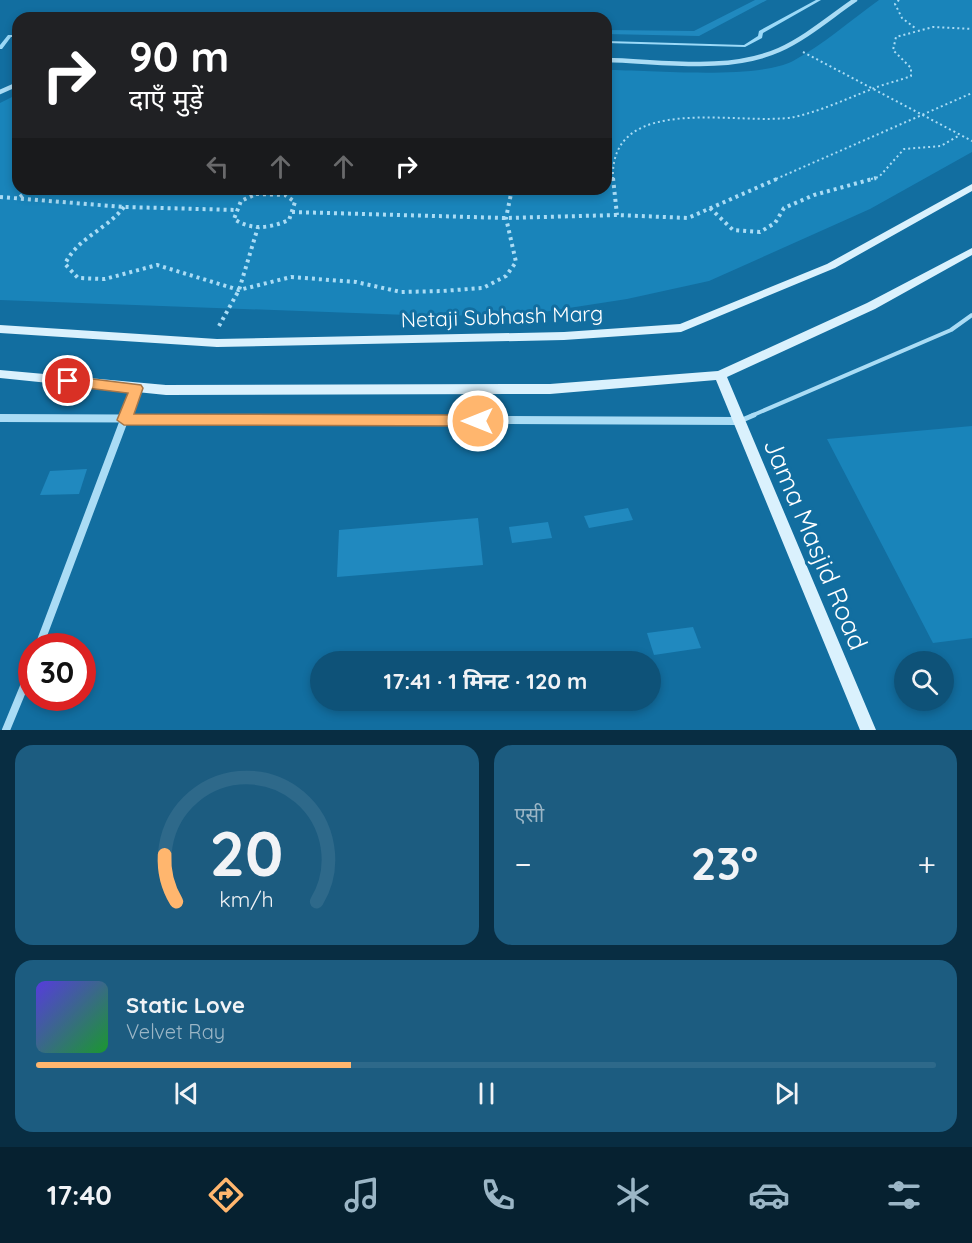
<!DOCTYPE html>
<html lang="hi">
<meta charset="utf-8">
<style>
body{margin:0;font-family:Quicksand,"Noto Sans Devanagari",sans-serif;background:#1c5c80;color:#f1f3f6;height:100vh;display:flex;flex-direction:column;font-size:22px;white-space:nowrap}
*{box-sizing:border-box;margin:0}
p{font-size:20px;color:#9bb6c6}
.icon{flex:none;width:33px;height:33px;fill:none;stroke:currentColor;stroke-width:2;stroke-linecap:round;stroke-linejoin:round}
.map{position:relative;height:730px;overflow:hidden}
.side{display:flex;flex-direction:column;gap:15px;padding:15px;background:#082d42;flex:1}
.side>*{flex:none}
.top-card{position:absolute;left:12px;top:12px;width:600px;height:183px;border-radius:18px;box-shadow:0 3px 9px #0003;background:#202124;color:#fff;overflow:hidden}
.tools{position:absolute;left:894px;top:651px;display:grid;gap:12px}
.tools a{display:grid;place-items:center;width:60px;height:60px;border-radius:50%;background:#0e5278;box-shadow:0 3px 9px #0003;font-size:30px}
.speed{position:absolute;left:18px;top:633px;display:flex;gap:12px;font-size:30px;font-weight:700;text-align:center}
.speed>*{display:grid;place-content:center;width:78px;height:78px;border-radius:50%;background:#0e5278;box-shadow:0 3px 9px #0003;line-height:1}
.speed .limit{border:9px solid #d22;background:#fff;color:#111}
.pin{position:absolute;display:grid;place-items:center;width:51px;height:51px;color:#fff;margin:-26px;border:3px solid #fff;border-radius:50%;box-shadow:0 2px 6px #0007}
.me{position:absolute;width:66px;margin:-33px;rotate:270deg;stroke-linejoin:round;filter:drop-shadow(0 0 4px #0008)}
.turn{display:flex;align-items:center;gap:21px;height:126px;padding:0 18px;font-size:27px}
.turn .icon{width:78px;height:78px;stroke-width:2.5}
.turn b{display:block;font-size:42px;line-height:51px}
.lanes{display:flex;align-items:center;height:57px;padding:0 18px;background:#0003;justify-content:center;gap:30px;direction:ltr}
.lanes .off{opacity:.35}
.big{font-size:45px;font-weight:700;line-height:1.1}
.side .widget{flex:1;display:flex;flex-direction:column;justify-content:center;gap:9px;min-width:0;padding:0 21px;border-radius:18px;background:#1c5c80}
.side .dial{align-items:center;gap:0}
.dial svg{height:156px;overflow:visible;fill:none;stroke:#2e698a;stroke-width:7;stroke-linecap:round;text-anchor:middle}
.dial text{fill:#f1f3f6;stroke:none}
.song{display:flex;align-items:center;gap:18px}
.cover{width:72px;height:72px;border-radius:9px;background:linear-gradient(135deg,hsl(250 70% 55%),hsl(130 70% 35%))}
.played{height:6px;border-radius:3px;background:linear-gradient(90deg,#ffb66e 35%,#2e698a 35%)}
.keys{display:flex;justify-content:space-around;direction:ltr}
.heat{display:flex;justify-content:space-between;align-items:center;font-size:33px;direction:ltr}
.side .tiles{flex:1;display:grid;gap:15px;grid-template-columns:1fr 1fr}
.widget:last-child{grid-column:span 2}
.trip{position:absolute;left:310px;top:651px;width:351px;height:60px;border-radius:30px;background:#0e5278;box-shadow:0 3px 9px #0003;font-weight:700;line-height:60px;text-align:center}
.menu{display:flex;height:96px;justify-content:space-around;align-items:center;background:#062130;color:#9bb6c6}
.menu .icon{width:42px;height:42px}
.menu .on{color:#ffb66e}
.menu b{font-size:27px;color:#f1f3f6}
.map>svg:first-child{display:block}
.green{fill:#1984ba}
.lines{fill:none;stroke-linecap:round;stroke-linejoin:round}
.stream{fill:#9cdaf8;fill-rule:evenodd}
.building{fill:#2089bf}
.path-far1{stroke:#aadcf5;stroke-width:2;stroke-dasharray:2 3;stroke-linecap:butt}
.path{stroke:#aadcf5;stroke-width:4;stroke-dasharray:3 4;stroke-linecap:butt}
.lane-far1{stroke:#aadcf5;stroke-width:4}
.lane{stroke:#aadcf5;stroke-width:5}
.street-far2{stroke:#aadcf5;stroke-width:4.5}
.street-far1{stroke:#aadcf5;stroke-width:5}
.street{stroke:#aadcf5;stroke-width:8}
.secondary{fill:#daf1fd;fill-rule:evenodd}
.route{fill:#ffb66e;stroke:#a67648;stroke-width:1.5}
.labels{text-anchor:middle;dominant-baseline:central;stroke-width:6;stroke-linejoin:round;paint-order:stroke}
.street-label{font-size:21px;fill:#fff;stroke:#126ea0}
.near-street-label{font-size:26px;fill:#fff;stroke:#126ea0}
</style>
<div class="map">
<svg width="972" height="730" viewBox="0 0 972 730">
<rect width="100%" height="100%" fill="#126ea0"/>
<!-- green -->
<g class="green">
<path d="M879,0H972V152L870,209L709,281L627,299L530,314L435,316L0,300V103L18,94V189H606V70C651,70 756,80 793,61C823,45 851,20 879,0Z"/>
<polygon points="972,426 972,638 933,643 827,439"/>
</g>
<g class="lines">
<!-- stream -->
<g class="stream">
<polygon points="816,0 821,0 763,33 762,38 745,47 606,43 606,41 744,45 758,36 759,31"/>
<polygon points="8,35 18,35 18,37 11,37 2,49 0,49 0,45"/>
</g>
</g>
<!-- building -->
<g class="building">
<polygon points="755,0 767,0 699,36 606,34 606,30 694,31"/>
<polygon points="87,469 79,494 40,495 50,471"/>
<polygon points="628,508 633,520 589,528 584,516"/>
<polygon points="478,518 483,565 337,577 339,530"/>
<polygon points="548,522 552,538 512,543 509,527"/>
<polygon points="693,627 701,648 654,655 647,633"/>
</g>
<g class="lines">
<!-- path-far1 -->
<g class="path-far1">
<polyline points="899,0 895,4 902,18 915,28"/>
<polyline points="803,52 972,141"/>
<path d="M613,179C609,90 742,127 794,117C821,111 846,99 872,89C884,84 898,81 911,76V68L893,50L896,37L933,27L972,29"/>
<polyline points="776,179 972,93"/>
<polyline points="871,179 879,177 904,149 941,146 960,135"/>
</g>
<!-- path -->
<g class="path">
<polyline points="613,178 617,215"/>
<path d="M256,194L285,195L295,202L289,220C270,228 252,231 234,219L241,201Z"/>
<polyline points="0,197 124,207 237,210"/>
<polyline points="20,197 30,189"/>
<path d="M124,207C105,231 78,237 65,264L78,278L105,279L157,265L239,290L291,277L356,282L401,292L442,291L483,288L506,276L516,262L506,218L511,194L508,189"/>
<polyline points="710,208 733,230 760,232 775,223 784,208 814,195 876,178"/>
<polyline points="292,212 506,218 617,215 688,218 779,178"/>
<polyline points="219,326 239,290 258,227"/>
</g>
<!-- lane-far1 -->
<polyline class="lane-far1" points="751,416 951,330 972,315"/>
<!-- lane -->
<polyline class="lane" points="740,421 754,415"/>
<!-- street-far2 -->
<g class="street-far2">
<path d="M606,60C661,61 727,73 779,50C806,38 830,17 855,0"/>
<polyline points="0,92 18,84"/>
</g>
<!-- street-far1 -->
<polyline class="street-far1" points="125,416 136,388"/>
<!-- street -->
<g class="street">
<polyline points="0,418 738,421"/>
<polyline points="39,646 126,415"/>
<polyline points="6,730 32,667"/>
</g>
<!-- secondary -->
<g class="secondary">
<polygon points="972,184 972,191 835,268 681,332 564,340 217,347 0,333 0,325 217,339 564,332 680,324 827,264"/>
<polygon points="972,248 972,255 875,309 727,377 876,730 860,730 716,380 550,394 166,395 0,378 0,370 166,385 550,384 718,371 867,303"/>
</g>
</g>
<!-- route -->
<polygon class="route" points="68,376 141,385 143,388 134,414 478,415 485,421 478,426 124,425 117,420 128,393 63,385 63,378"/>
<g class="labels">
<!-- street labels -->
<g class="street-label">
<text transform="translate(502 316) rotate(-2)">Netaji Subhash Marg</text>
</g>
<!-- near-street labels -->
<g class="near-street-label">
<text transform="translate(816 544) rotate(67)">Jama Masjid Road</text>
</g>
</g>
</svg>
<div class="tools">
<a><svg class="icon" aria-label="search" viewBox="0 0 24 24"><circle cx="10" cy="10" r="6"/><path d="M15 15l6 6"/></svg></a>
</div>
<div class="speed"><div class="limit">30</div></div>
<div class="pin" style="left:68px;top:381px;background:#d93025"><svg class="icon" aria-label="arrive" viewBox="0 0 24 24"><path d="M6 21V4h12l-3 4 3 4H6"/></svg></div>
<svg class="me" style="left:478px;top:421px" viewBox="-20 -20 40 40"><circle r="17" fill="#ffb66e" stroke="#fff" stroke-width="3"/><path d="M0-11L8 9 0 5-8 9z" fill="#fff"/></svg>
<div class="trip">17:41 · 1 मिनट · 120 m</div>
<div class="top-card">
<div class="turn"><svg class="icon" aria-label="right" viewBox="0 0 24 24"><path d="M7 20v-9h11M14 6l5 5-5 5"/></svg><div><b>90 m</b>दाएँ मुड़ें</div></div>
<div class="lanes"><svg class="icon off" aria-label="left" viewBox="0 0 24 24"><path d="M17 20v-9H6M10 6l-5 5 5 5"/></svg><svg class="icon off" aria-label="ahead" viewBox="0 0 24 24"><path d="M12 20V5M6 11l6-6 6 6"/></svg><svg class="icon off" aria-label="ahead" viewBox="0 0 24 24"><path d="M12 20V5M6 11l6-6 6 6"/></svg><svg class="icon" aria-label="right" viewBox="0 0 24 24"><path d="M7 20v-9h11M14 6l5 5-5 5"/></svg></div>
</div>
</div>
<section class="side">
<div class="tiles">
<div class="widget dial"><svg viewBox="0 0 100 80">
<path d="M14 69A42 42 0 1 1 86 69"/>
<path d="M14 69A42 42 0 0 1 8 45" stroke="#ffb66e"/>
<text x="50" y="56" font-size="32" font-weight="700">20</text>
<text x="50" y="72" font-size="11">km/h</text>
</svg></div>
<div class="widget"><p>एसी</p>
<div class="heat"><a>−</a><b class="big">23°</b><a>+</a></div>
</div>
<div class="widget">
<div class="song"><i class="cover"></i><div><b>Static Love</b><p>Velvet Ray</p></div></div>
<div class="played"></div>
<div class="keys"><svg class="icon" aria-label="previous" viewBox="0 0 24 24"><path d="M18 5L8 12l10 7zM5 5v14"/></svg><svg class="icon" aria-label="pause" viewBox="0 0 24 24"><path d="M8 5v14M16 5v14"/></svg><svg class="icon" aria-label="next" viewBox="0 0 24 24"><path d="M6 5l10 7-10 7zM19 5v14"/></svg></div>
</div>
</div>
</section>
<nav class="menu">
<b>17:40</b>
<svg class="icon on" aria-label="directions" viewBox="0 0 24 24"><path d="M12 3l9 9-9 9-9-9zM9 14v-3h6M13 9l2 2-2 2"/></svg>
<svg class="icon" aria-label="music" viewBox="0 0 24 24"><path d="M9 18V5l10-2v13"/><circle cx="6" cy="18" r="3"/><circle cx="16" cy="16" r="3"/></svg>
<svg class="icon" aria-label="phone" viewBox="0 0 24 24"><path d="M5 4h4l2 5-3 2q2 4 5 5l2-3 5 2v4C11 20 4 13 5 4z"/></svg>
<svg class="icon" aria-label="climate" viewBox="0 0 24 24"><path d="M12 3v18M4 7l16 10M4 17L20 7"/></svg>
<svg class="icon" aria-label="car" viewBox="0 0 24 24"><path d="M5 17H2v-5l4-1 3-4h7l3 4 3 1v5h-3M9 17h6M6 11h13"/><circle cx="7" cy="17" r="2"/><circle cx="17" cy="17" r="2"/></svg>
<svg class="icon" aria-label="filters" viewBox="0 0 24 24"><path d="M4 7h16M4 17h16"/><circle cx="9" cy="7" r="2"/><circle cx="15" cy="17" r="2"/></svg>
</nav>
